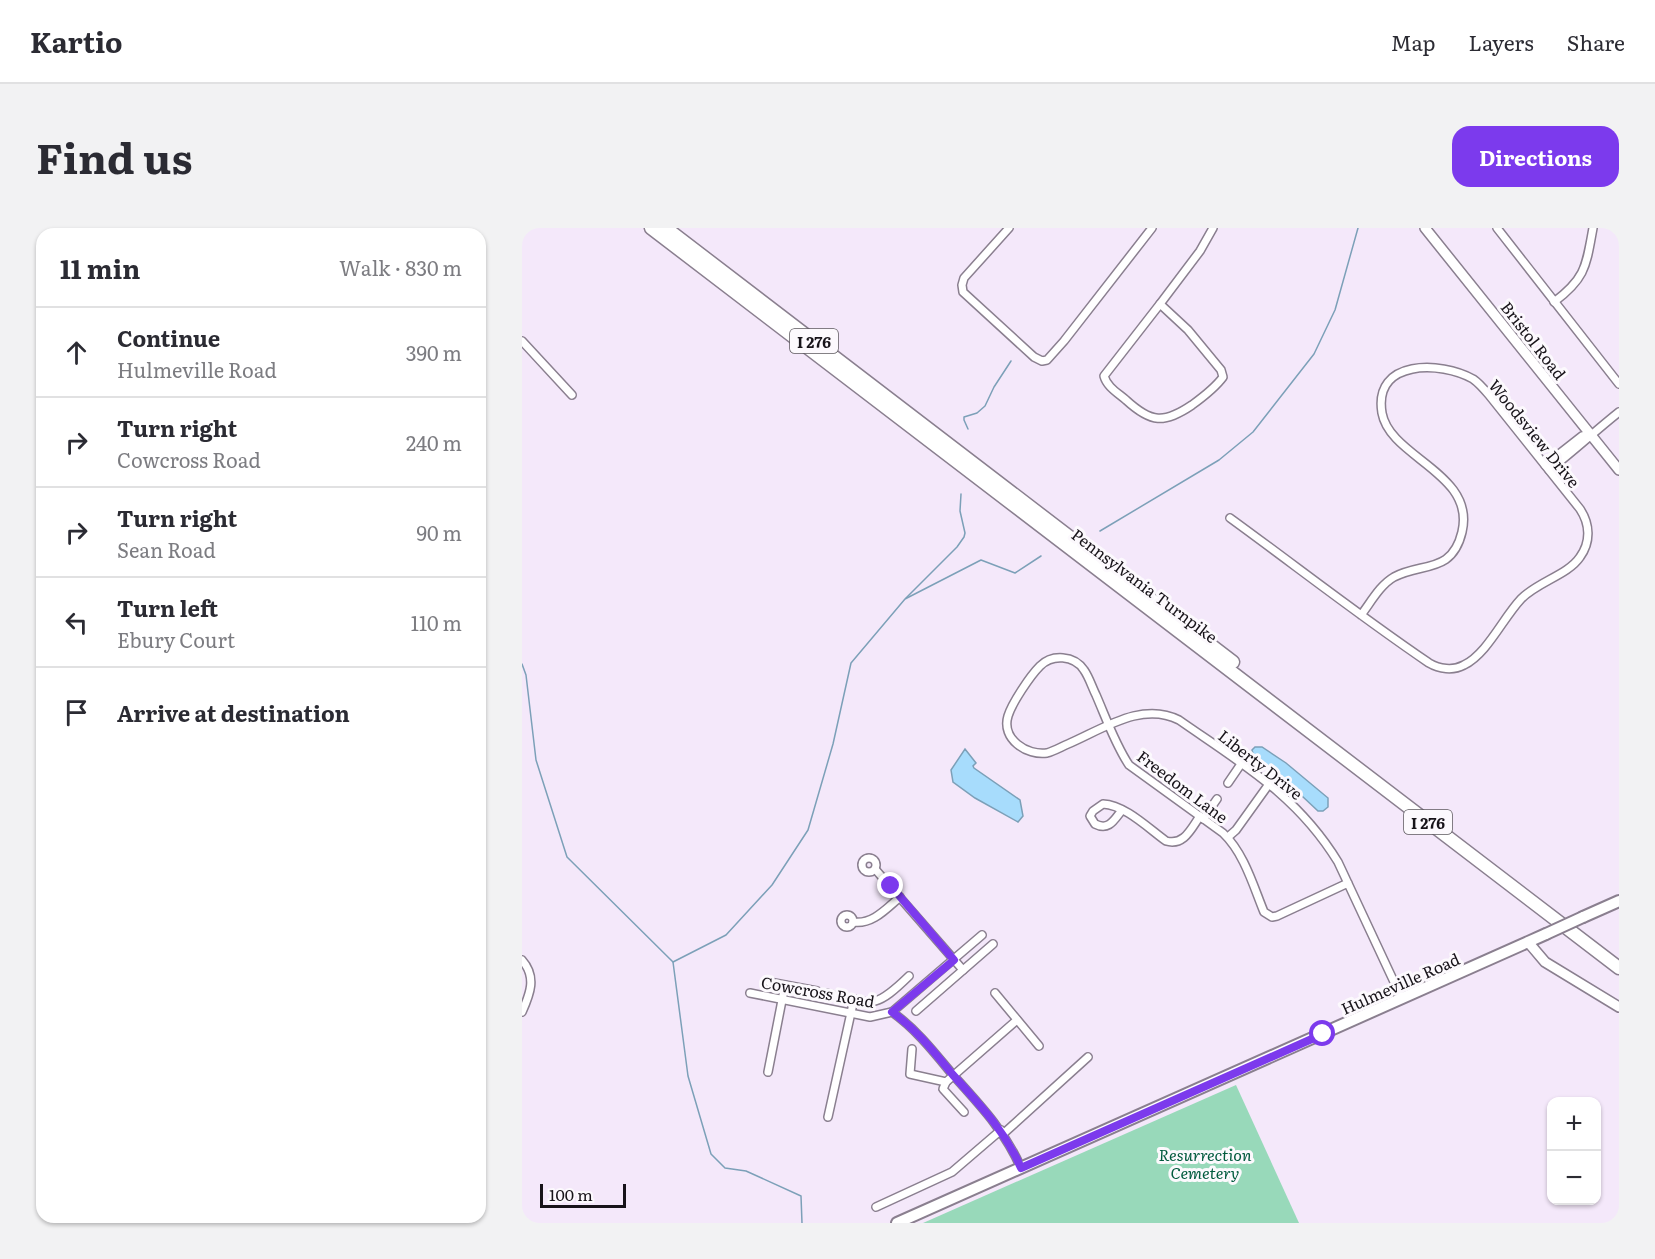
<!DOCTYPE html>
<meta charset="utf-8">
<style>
:root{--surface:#fff;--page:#f2f2f3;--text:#2b2b33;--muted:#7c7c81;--line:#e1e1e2;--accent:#7c3aed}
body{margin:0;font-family:Literata,serif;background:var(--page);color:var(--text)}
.controls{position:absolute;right:18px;bottom:18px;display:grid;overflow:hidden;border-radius:12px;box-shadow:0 2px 4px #0004}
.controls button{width:54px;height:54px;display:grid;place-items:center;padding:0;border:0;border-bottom:2px solid var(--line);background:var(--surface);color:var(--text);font:30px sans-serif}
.scale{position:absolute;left:18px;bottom:15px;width:86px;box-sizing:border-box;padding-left:6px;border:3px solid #171319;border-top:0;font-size:16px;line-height:21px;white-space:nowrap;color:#171319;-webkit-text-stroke:4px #fcf9fd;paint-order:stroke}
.stop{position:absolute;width:18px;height:18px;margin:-14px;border:4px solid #7c3aed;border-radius:50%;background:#fff}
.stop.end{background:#7c3aed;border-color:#fff;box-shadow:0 2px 6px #0008}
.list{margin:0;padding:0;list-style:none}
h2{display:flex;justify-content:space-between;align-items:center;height:78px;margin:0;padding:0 24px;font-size:26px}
h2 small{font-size:20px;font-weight:400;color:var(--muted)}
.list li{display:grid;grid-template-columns:39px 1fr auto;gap:18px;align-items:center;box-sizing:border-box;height:90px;padding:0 24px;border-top:2px solid var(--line)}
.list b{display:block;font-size:22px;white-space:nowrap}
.list p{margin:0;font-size:20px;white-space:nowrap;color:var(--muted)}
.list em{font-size:20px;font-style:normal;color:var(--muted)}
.icon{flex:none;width:33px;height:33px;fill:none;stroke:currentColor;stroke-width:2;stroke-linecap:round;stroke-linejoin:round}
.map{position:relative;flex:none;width:1097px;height:995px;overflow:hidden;border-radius:18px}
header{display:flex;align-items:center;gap:36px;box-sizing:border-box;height:84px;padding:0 30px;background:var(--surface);border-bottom:2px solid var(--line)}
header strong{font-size:28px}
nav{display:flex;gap:33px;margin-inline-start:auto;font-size:21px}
.intro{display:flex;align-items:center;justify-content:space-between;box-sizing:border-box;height:144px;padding:0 36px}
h1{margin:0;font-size:42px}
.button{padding:15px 27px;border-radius:18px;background:var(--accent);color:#fff;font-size:21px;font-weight:700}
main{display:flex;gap:36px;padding:0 36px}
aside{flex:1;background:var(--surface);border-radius:18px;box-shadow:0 2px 4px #0004}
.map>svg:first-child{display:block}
.green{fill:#98d9ba}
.water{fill:#a7dcfc;stroke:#7ca0b8;stroke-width:1.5}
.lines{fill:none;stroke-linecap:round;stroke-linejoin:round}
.stream{stroke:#7ca0b8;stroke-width:1.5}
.street-casing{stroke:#8a7f8f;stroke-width:10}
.secondary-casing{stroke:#8a7f8f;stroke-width:12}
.primary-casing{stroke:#8a7f8f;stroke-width:14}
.highway-casing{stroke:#8a7f8f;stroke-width:15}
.street{stroke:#fff;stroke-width:7}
.secondary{stroke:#fff;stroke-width:9}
.primary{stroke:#fff;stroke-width:10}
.highway{stroke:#fff;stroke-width:12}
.primary-bridge-casing{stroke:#8a7f8f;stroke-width:14;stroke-linecap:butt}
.primary-bridge{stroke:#fff;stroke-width:10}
.route{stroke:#7c3aed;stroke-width:8}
.labels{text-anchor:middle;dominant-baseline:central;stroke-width:6;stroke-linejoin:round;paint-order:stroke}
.shield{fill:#fcf9fd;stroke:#5c585d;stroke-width:1.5}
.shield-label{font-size:15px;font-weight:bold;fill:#171319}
.street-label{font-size:16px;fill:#171319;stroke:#fcf9fd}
.park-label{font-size:16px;font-style:italic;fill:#005a3d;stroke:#fcf9fd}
</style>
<header>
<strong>Kartio</strong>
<nav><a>Map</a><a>Layers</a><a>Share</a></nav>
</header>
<div class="intro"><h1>Find us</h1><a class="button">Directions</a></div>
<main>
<aside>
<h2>11 min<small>Walk · 830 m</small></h2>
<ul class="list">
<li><svg class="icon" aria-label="ahead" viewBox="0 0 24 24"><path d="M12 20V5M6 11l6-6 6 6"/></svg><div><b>Continue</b><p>Hulmeville Road</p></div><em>390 m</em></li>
<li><svg class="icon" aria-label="right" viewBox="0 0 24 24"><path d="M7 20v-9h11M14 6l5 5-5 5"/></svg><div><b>Turn right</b><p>Cowcross Road</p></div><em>240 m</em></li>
<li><svg class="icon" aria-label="right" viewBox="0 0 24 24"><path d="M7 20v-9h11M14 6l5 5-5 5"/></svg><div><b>Turn right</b><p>Sean Road</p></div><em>90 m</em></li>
<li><svg class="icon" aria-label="left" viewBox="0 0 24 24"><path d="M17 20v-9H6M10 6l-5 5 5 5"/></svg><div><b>Turn left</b><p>Ebury Court</p></div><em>110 m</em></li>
<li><svg class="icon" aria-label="arrive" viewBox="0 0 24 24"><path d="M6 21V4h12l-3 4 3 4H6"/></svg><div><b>Arrive at destination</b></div></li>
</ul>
</aside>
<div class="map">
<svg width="1097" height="995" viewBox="0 0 1097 995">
<rect width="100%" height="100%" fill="#f4e8fa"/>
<!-- green -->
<path class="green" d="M714,857l63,138h-376z"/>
<!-- water -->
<g class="water">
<path d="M733,519h7l24,16 42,35v9l-5,4h-5l-33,-31 -31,-23 -2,-7z"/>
<path d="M443,521l11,14 -3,3 1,2 46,32 3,16 -5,6 -43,-24 -22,-16 -2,-12z"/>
</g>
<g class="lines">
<!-- stream -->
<g class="stream">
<path d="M446,201l-4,-9v-3l13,-4 8,-7 9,-19 17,-26"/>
<path d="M578,303l119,-71 34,-28 61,-78 21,-44 23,-82"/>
<path d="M384,370l51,-51 7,-10 1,-4 -5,-22 1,-17"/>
<path d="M0,436l4,11 10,85 31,97 106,105 15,114 23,78 14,14 21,3 55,25 1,27"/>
<path d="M151,734l53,-27 46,-50 36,-55 25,-86 18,-81 54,-64 76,-39 34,13 26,-17"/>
</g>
<defs>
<g id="street">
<path d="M487,0l-45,50 -2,7 1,7 71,65 8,4 5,-1 17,-19 88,-113"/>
<path d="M975,0l122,156"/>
<path d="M1032,74c32,-24 32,-36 39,-74"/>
<path d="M638,76l28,26 33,40 2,7c-8,11 -20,20 -31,28 -28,19 -41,18 -66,-5 -8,-7 -19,-13 -22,-24z"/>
<path d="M638,76l40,-53 13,-23"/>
<path d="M0,113l50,54"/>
<path d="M1023,237l37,-29 8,-2"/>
<path d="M1027,242c25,-19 46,-39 70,-58"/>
<path d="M708,290c66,48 131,99 199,145 10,6 24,8 35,2 23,-11 39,-47 57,-66 16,-17 47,-24 59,-42 11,-15 10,-33 0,-48l-91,-114c-5,-6 -10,-12 -16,-16 -32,-18 -100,-20 -91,34 8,45 94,60 80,119 -10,42 -40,30 -68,45 -14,8 -23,25 -33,38"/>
<path d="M706,555l13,-19"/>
<path d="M600,582c-8,10 -13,21 -27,14l-5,-8 3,-5 10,-7c22,1 45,24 63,37 18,5 25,-12 34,-25"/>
<path d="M681,591l14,-20"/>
<path d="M706,609l8,-7 33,-46"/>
<circle cx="347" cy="637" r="7"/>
<path d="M353,641l88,101"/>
<path d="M826,655l-71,33 -5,1 -8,-5c-11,-27 -20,-59 -41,-79l-94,-68c-14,-21 -23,-47 -33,-70 -4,-8 -7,-18 -12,-25 -10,-15 -32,-16 -44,-4 -10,10 -28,37 -32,50 -7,23 19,40 39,37 7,-2 14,-6 21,-9 35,-15 74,-43 111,-24 63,44 118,75 159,142l64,137"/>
<circle cx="325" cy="693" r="6"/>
<path d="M331,694c19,3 33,-13 47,-25"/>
<path d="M0,732c15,17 8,34 0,52"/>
<path d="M247,754l48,9"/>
<path d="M228,765l120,24 22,-5c24,17 42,40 61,63 27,30 52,56 68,93"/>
<path d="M304,765c46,11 47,18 83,-17"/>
<path d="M473,765l44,53"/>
<path d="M394,783l77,-67"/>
<path d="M370,784l90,-77"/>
<path d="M390,821l-2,25 36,8 71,-62"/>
<path d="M246,844l17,-87"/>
<path d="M424,854l-3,7 21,23"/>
<path d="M306,889l26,-118"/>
<path d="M481,906l85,-77"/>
<path d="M354,979l76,-35 49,-42"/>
</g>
<g id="secondary">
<path d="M903,0l194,242"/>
<path d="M1006,714l17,20 74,45"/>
</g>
<g id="primary">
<path d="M1061,689l36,-16"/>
<path d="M375,995l649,-289"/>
</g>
<g id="highway">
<path d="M129,0l968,740"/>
<path d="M144,0l567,434"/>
</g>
</defs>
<!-- street casing -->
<use href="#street" class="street-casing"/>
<!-- secondary casing -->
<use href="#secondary" class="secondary-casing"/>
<!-- primary casing -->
<use href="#primary" class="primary-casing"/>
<!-- highway casing -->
<use href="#highway" class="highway-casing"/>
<!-- street -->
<use href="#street" class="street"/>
<!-- secondary -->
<use href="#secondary" class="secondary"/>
<!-- primary -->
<use href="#primary" class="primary"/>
<!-- highway -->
<use href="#highway" class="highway"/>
<defs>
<path id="primary-bridge" d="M1024,706l37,-17"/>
</defs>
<!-- primary-bridge casing -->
<use href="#primary-bridge" class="primary-bridge-casing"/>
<!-- primary-bridge -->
<use href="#primary-bridge" class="primary-bridge"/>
</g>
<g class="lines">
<!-- route -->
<path class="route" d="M369,658l63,74 -62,52c24,17 42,40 61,63 27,30 52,56 68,93l302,-134"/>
</g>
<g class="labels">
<!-- shield labels -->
<g class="shield">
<rect x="268" y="101" width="48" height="24" rx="4.5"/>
<rect x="882" y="582" width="48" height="24" rx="4.5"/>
</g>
<g class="shield-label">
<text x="292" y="113">I 276</text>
<text x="906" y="594">I 276</text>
</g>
<!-- street labels -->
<g class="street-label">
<text transform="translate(1012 112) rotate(52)">Bristol Road</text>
<text transform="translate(1013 205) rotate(51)">Woodsview Drive</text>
<text transform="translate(623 357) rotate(37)">Pennsylvania Turnpike</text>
<text transform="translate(739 536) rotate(38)">Liberty Drive</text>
<text transform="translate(661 558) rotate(37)">Freedom Lane</text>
<text transform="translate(878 755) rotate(-24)">Hulmeville Road</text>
<text transform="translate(296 763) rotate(10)">Cowcross Road</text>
</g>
<!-- park labels -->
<g class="park-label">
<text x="683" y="926">Resurrection<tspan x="683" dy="18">Cemetery</tspan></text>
</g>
</g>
</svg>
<div class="controls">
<button>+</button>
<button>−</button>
</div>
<div class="scale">100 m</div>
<div class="stop" style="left:801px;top:806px"></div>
<div class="stop end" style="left:369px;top:658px"></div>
</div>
</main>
